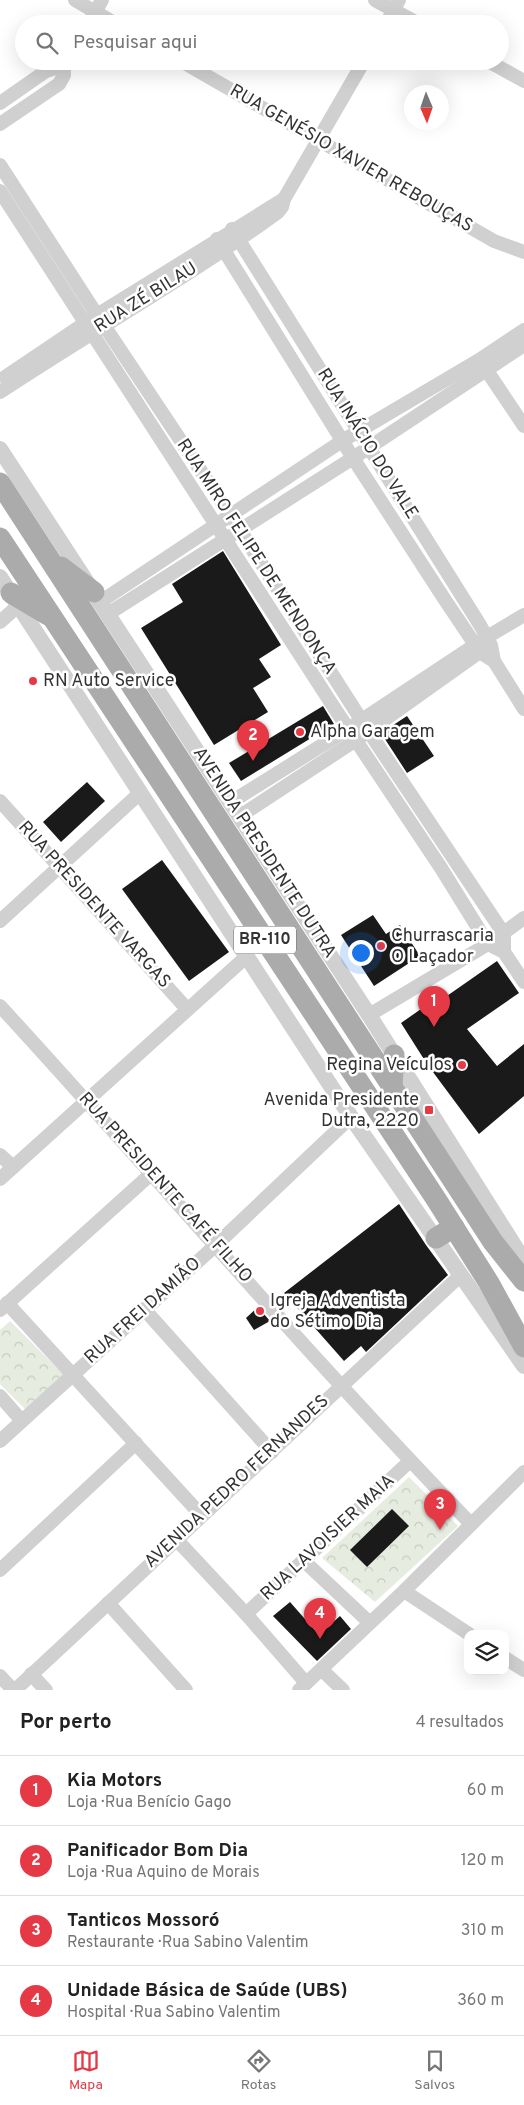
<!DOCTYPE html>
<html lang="pt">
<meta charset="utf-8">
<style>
:root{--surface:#fff;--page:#f2f2f2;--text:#222;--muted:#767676;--line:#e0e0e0;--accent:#e63946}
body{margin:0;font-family:Overpass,sans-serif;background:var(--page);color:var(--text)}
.controls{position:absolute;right:15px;bottom:15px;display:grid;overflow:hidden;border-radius:10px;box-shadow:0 5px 20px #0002}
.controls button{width:45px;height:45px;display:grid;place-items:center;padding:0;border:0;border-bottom:1px solid var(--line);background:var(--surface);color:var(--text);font:25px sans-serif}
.compass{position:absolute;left:404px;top:85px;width:45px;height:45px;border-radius:50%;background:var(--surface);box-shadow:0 5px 20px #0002;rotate:178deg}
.you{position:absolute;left:360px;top:952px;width:18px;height:18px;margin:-12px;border:4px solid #fff;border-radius:50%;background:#1a73e8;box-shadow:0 0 0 8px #1a73e833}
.badge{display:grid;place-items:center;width:32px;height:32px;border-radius:50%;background:var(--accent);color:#fff;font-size:16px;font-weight:700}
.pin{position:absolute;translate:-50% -41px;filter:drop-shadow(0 1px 2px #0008)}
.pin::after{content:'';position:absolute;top:26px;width:18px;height:15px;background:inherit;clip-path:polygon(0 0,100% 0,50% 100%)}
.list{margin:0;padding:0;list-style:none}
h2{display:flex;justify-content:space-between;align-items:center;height:65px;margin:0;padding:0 20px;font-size:21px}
h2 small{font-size:16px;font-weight:400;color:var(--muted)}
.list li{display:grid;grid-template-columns:32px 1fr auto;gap:15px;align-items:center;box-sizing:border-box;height:70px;padding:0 20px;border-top:1px solid var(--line)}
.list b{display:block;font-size:19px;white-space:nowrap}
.list p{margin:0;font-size:16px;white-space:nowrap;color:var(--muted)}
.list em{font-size:16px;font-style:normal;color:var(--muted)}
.icon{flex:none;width:28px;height:28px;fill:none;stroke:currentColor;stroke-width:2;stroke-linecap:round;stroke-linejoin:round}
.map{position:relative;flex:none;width:524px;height:1690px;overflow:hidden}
.search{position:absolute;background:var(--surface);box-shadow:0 5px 20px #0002;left:15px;right:15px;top:15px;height:55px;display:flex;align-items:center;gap:12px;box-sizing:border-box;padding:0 18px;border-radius:28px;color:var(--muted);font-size:19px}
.sheet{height:345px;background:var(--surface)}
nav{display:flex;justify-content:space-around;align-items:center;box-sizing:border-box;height:70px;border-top:1px solid var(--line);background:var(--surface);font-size:14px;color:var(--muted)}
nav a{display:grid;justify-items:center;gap:2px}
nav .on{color:var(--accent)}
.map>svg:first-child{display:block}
.forest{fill:url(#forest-crowns)}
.building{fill:#1a1a1a}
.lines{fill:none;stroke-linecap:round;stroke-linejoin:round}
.minor{stroke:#d0d0d0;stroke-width:14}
.tertiary{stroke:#d0d0d0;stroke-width:16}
.primary{stroke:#ababab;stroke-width:21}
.poi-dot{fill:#e63946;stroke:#fff;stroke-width:2}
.labels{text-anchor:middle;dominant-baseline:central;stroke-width:5;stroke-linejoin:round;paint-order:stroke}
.shield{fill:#fff;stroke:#707070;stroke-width:1}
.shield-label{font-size:16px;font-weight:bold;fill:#333}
.street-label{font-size:18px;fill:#333;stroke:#fff}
.poi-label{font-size:18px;fill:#333;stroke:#fff;text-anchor:start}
</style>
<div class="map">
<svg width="524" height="1690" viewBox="0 0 524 1690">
<defs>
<pattern id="forest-crowns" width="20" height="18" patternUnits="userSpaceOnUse" patternTransform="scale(1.25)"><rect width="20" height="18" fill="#e6ecdf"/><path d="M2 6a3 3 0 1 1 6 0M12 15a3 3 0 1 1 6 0" fill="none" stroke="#c6cbc0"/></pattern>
</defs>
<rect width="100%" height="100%" fill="#fff"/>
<!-- forest -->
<g class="forest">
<path d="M10,1321l54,54 -38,35 -26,-26v-54z"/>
<path d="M409,1477l49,49 -83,76 -53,-44z"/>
</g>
<!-- building -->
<g class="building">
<path d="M223,551l58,94 -22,14 12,18 -18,11 15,24 -54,33 -73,-117 42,-26 -11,-18z"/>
<path d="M323,706l11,18 -93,57 -12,-18z"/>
<path d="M407,716l27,40 -27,17 -26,-40z"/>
<path d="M87,782l18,19 -44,41 -18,-20z"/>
<path d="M162,860l67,92 -40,29 -67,-92z"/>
<path d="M373,915l13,19 14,-9 20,31 -46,30 -33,-51z"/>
<path d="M497,961l22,32 -52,36 30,37 27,-22v52l-45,38 -52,-70 -26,-41 40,-28 3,3z"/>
<path d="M399,1204l27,41 22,30 -82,77 -5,-6 -17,15 -60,-68z"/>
<path d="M258,1307l12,14 -16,9 -8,-12z"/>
<path d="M392,1509l17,17 -42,41 -17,-17z"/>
<path d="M290,1602l29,33 21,-19 11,13 -34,32 -44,-45z"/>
</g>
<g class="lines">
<!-- minor -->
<g class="minor">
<path d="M75,0l41,24"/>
<path d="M375,0l44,24"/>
<path d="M88,24l14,-24"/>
<path d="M386,24l13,-24"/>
<path d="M181,61l313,180 30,11"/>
<path d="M488,61l36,20"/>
<path d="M0,103l46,-32 18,-6"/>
<path d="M0,124l59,-40 5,-9v-10l2,-4"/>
<path d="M0,165l97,150 134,201 138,216 135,202v18"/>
<path d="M0,191l335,518 106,159 47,76 16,8 20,30"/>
<path d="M232,229l248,396 11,20 3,16 30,48"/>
<path d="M217,239l136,219 92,142 35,52 14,9"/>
<path d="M483,365l41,61"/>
<path d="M5,377l92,-62 187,-116"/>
<path d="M0,392c92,-61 189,-115 278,-180l4,-5 2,-8 80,-138"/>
<path d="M100,602l242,-161 137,-81 45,-30"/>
<path d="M108,614l245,-156 171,-113"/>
<path d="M0,622l19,-17"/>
<path d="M0,801l187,208"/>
<path d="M231,802l117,-73 139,-92 37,-22"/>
<path d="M240,816l116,-76 125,-89"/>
<path d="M0,921l140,-128"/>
<path d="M0,1006c158,172 309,351 471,518"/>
<path d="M369,1015l119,-71 36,-26"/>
<path d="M0,1155l13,12"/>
<path d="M0,1179l246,-222"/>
<path d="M7,1303l194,212"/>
<path d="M144,1309l128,143"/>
<path d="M0,1310l151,-136"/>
<path d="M0,1396l22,25"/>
<path d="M0,1441l216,-196 135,-128"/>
<path d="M176,1539l70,75 60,69"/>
<path d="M304,1561l66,62"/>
<path d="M0,1570l136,-127"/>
<path d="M404,1591l65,43"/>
<path d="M108,1603l78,87"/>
<path d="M246,1614l164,-153"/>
<path d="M505,1658l19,12"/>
<path d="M322,1670l21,20"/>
<path d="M31,1674l15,16"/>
<path d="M0,1676l13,14"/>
<path d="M15,1690l446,-415"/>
<path d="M299,1690l105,-99 120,-119"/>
</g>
<!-- tertiary -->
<g class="tertiary">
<path d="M0,449l369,566 155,246"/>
<path d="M0,577l351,540 173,249"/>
</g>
<!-- primary -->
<g class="primary">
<path d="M0,483l493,759 31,39"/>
<path d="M0,538l436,661 53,84 35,64"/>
<path d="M61,567l33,25"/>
<path d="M11,593l37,22"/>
<path d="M392,1087l2,-32"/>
<path d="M436,1238l18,-11"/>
</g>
</g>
<!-- markers -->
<g class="poi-dot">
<circle cx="33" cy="681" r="5"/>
<circle cx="300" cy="732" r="5"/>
<circle cx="381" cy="946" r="5"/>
<circle cx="462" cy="1065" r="5"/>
<rect x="424" y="1105" width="10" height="10" rx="2.5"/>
<circle cx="260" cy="1311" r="5"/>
</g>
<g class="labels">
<!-- shield labels -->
<rect class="shield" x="234" y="926.5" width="62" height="27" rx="4"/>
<g class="shield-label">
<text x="265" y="940">BR-110</text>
</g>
<!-- street labels -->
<g class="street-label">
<text transform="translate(351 159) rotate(30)">RUA GENÉSIO XAVIER REBOUÇAS</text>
<text transform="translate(146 298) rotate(-32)">RUA ZÉ BILAU</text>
<text transform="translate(367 444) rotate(58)">RUA INÁCIO DO VALE</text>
<text transform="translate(256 557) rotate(57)">RUA MIRO FELIPE DE MENDONÇA</text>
<text transform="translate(264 853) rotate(57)">AVENIDA PRESIDENTE DUTRA</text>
<text transform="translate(94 905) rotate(48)">RUA PRESIDENTE VARGAS</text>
<text transform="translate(165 1188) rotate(48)">RUA PRESIDENTE CAFÉ FILHO</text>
<text transform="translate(143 1311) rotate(-42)">RUA FREI DAMIÃO</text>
<text transform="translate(237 1482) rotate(-43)">AVENIDA PEDRO FERNANDES</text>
<text transform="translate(328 1538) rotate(-43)">RUA LAVOISIER MAIA</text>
</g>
<!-- poi labels -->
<g class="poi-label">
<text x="43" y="681">RN Auto Service</text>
<text x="310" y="732">Alpha Garagem</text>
<text x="391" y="936">Churrascaria<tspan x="391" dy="21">O Laçador</tspan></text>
<text x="452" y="1065" text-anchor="end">Regina Veículos</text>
<text x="419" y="1100" text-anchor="end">Avenida Presidente<tspan x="419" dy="21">Dutra, 2220</tspan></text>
<text x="270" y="1301">Igreja Adventista<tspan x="270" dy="21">do Sétimo Dia</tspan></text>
</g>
</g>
</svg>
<div class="controls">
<button><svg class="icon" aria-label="layers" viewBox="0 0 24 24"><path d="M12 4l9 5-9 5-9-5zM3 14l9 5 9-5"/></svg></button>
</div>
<svg class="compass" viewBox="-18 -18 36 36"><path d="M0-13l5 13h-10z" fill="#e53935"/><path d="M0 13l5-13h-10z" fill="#767676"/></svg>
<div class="you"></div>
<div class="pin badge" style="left:434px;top:1027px">1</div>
<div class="pin badge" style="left:253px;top:761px">2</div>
<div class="pin badge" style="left:440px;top:1530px">3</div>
<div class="pin badge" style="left:320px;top:1639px">4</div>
<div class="search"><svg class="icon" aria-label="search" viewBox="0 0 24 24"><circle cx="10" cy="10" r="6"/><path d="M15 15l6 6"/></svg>Pesquisar aqui</div>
</div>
<section class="sheet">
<h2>Por perto<small>4 resultados</small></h2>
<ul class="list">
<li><span class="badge">1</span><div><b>Kia Motors</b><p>Loja · Rua Benício Gago</p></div><em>60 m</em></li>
<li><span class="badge">2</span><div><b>Panificador Bom Dia</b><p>Loja · Rua Aquino de Morais</p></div><em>120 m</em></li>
<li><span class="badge">3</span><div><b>Tanticos Mossoró</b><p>Restaurante · Rua Sabino Valentim</p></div><em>310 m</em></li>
<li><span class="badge">4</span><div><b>Unidade Básica de Saúde (UBS)</b><p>Hospital · Rua Sabino Valentim</p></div><em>360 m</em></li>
</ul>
</section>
<nav>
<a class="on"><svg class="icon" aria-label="map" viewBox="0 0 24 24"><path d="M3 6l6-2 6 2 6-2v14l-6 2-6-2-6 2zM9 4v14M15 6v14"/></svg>Mapa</a>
<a><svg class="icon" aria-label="directions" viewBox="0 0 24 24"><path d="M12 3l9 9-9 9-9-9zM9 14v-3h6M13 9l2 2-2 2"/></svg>Rotas</a>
<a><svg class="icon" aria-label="saved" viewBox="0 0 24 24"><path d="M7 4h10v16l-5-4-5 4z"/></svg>Salvos</a>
</nav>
